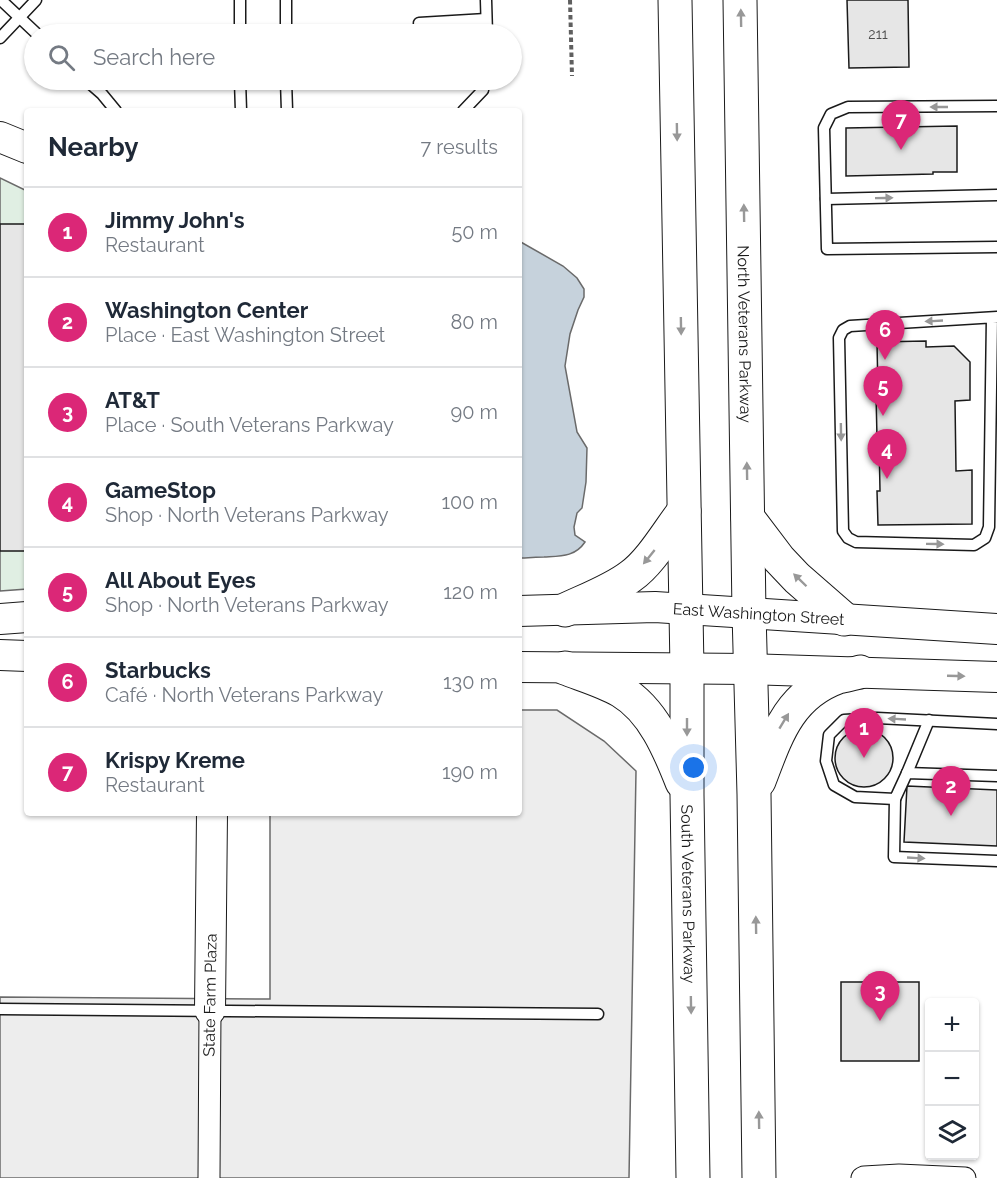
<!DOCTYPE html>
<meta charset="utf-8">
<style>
:root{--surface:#fff;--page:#f2f2f3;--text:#1f2937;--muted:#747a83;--line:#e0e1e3;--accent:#db2777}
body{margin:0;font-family:Raleway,sans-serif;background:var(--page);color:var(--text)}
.controls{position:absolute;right:18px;bottom:18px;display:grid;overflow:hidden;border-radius:6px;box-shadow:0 2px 4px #0004}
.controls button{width:54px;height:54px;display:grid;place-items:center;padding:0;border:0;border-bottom:2px solid var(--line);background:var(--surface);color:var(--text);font:30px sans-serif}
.you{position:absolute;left:694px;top:768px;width:21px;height:21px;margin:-15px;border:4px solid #fff;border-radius:50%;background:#1a73e8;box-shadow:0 0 0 9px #1a73e833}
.badge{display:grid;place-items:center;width:39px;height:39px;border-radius:50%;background:var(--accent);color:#fff;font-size:20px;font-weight:700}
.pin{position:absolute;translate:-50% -50px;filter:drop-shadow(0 2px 3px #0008)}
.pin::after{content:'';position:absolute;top:32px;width:21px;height:18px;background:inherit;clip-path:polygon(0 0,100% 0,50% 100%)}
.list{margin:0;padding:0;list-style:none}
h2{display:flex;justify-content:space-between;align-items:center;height:78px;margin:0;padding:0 24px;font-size:26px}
h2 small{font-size:20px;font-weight:400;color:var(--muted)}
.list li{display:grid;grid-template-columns:39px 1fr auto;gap:18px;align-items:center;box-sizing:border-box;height:90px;padding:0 24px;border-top:2px solid var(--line)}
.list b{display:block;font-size:22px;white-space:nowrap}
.list p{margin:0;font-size:20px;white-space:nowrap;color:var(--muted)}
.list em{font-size:20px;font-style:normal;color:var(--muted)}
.icon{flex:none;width:33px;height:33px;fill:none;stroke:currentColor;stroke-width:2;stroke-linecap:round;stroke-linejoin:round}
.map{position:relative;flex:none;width:997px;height:1178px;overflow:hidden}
.search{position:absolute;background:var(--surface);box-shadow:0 2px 4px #0004;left:24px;top:24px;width:498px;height:66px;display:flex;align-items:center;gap:15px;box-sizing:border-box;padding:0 21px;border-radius:33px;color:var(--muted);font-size:22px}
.panel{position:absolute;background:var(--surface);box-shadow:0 2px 4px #0004;left:24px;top:108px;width:498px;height:708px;border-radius:6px}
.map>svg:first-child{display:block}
.green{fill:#e0efe3;stroke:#6a6a6a;stroke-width:1.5}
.parking{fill:#ededed;stroke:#6a6a6a;stroke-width:1.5}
.water{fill:#c6d2dc;stroke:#6a6a6a;stroke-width:1.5}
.building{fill:#e6e6e6;stroke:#1a1a1a;stroke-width:1.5}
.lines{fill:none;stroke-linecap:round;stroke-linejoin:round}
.lane-casing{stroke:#1a1a1a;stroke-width:13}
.street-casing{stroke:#1a1a1a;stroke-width:23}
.secondary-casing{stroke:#1a1a1a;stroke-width:32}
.highway-casing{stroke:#1a1a1a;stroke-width:35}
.path{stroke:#5f5f5f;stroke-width:4;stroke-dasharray:4.5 3;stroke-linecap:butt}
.lane{stroke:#fff;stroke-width:10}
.street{stroke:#fff;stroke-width:21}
.secondary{stroke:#fff;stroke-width:30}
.highway{stroke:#fff;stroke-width:33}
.oneway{fill:#989898}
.labels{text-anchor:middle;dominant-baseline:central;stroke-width:4.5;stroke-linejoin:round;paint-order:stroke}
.number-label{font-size:14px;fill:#4d4d4d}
.street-label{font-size:16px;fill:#1a1a1a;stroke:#fff}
</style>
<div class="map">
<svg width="997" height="1178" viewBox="0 0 997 1178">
<rect width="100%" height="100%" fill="#fff"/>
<!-- green -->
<path class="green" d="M0,178l27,13v398l-27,2z"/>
<!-- parking -->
<path class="parking" d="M519,710h38l47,31 32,30 -7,407h-629v-181l270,2v-186h249z"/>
<!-- water -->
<path class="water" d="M519,241l44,25 14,12 7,11v8l-6,13 -8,24 -5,32 12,66 10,16 -1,34 -4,26 -5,5 -3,14 1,8 10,7c-10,15 -24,14 -41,15 -8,0 -16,1 -25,1z"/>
<!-- building -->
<g class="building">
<path d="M847,0h61l1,67 -60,1z"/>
<path d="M957,126v46h-24v2l-87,2v-48z"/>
<rect x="0" y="224" width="27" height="327"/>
<path d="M926,341v6l28,-1 16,16v38l-15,1 1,70 16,-1v54l-94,1 -1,-34h3l-1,-53h-2l-1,-45h2l-1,-51z"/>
<circle cx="864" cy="758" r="29"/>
<path d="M907,786l90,4v56l-93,-4z"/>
<rect x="841" y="982" width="78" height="79"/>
</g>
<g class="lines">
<defs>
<g id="lane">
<path d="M1,0l36,34"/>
<path d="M240,0v34"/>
<path d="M286,0v34"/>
<path d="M486,0l1,34"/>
<path d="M419,23l67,-4"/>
<path d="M0,38l36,-38"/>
<path d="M86,80l16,14 14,17"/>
<path d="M240,80l1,31"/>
<path d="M286,80l1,31"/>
<path d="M997,106l-149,1 -17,7 -7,14 3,121 170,-2"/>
<path d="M463,111l20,-21 1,-10"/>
<path d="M826,199l171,-4"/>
<path d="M992,318l-3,209 -4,11 -11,7 -118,-3 -8,-4 -5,-7 -4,-193 4,-8 7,-4 147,-9"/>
<path d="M997,724l-120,-6 -33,2 -15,15 -3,26 8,24 21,12 40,2 12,-26 90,3"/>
<path d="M907,773l22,-53"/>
<path d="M895,799l-1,58 103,4"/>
<path d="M0,1009l598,5"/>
</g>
<g id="street">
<path d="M209,1178l1,-168"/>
<path d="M862,1178l2,-1 35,-2 66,3"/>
</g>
<g id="secondary">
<path d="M0,137l27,11"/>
<path id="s1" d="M519,611l136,-4 342,22"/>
<path d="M0,619l27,-2"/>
<path d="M0,655l27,1"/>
<path d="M519,667l231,2 247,8"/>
<path d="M210,1010l2,-197"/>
</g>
<g id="highway">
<path id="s2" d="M675,0l12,668v127l6,383"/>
<path id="s3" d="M740,0l9,613 5,181 5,384"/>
<path d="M748,518l31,41 18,19 47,41"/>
<path d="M565,610c21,-10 48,-20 66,-34 20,-14 38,-46 53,-65"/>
<path d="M565,668c18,7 39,13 56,23 32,19 48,58 61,91"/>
<path d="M759,781c17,-44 29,-86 79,-104 7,-2 15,-3 22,-5"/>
</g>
</defs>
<!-- lane casing -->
<use href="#lane" class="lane-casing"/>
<!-- street casing -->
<use href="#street" class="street-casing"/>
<!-- secondary casing -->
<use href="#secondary" class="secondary-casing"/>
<!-- highway casing -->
<use href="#highway" class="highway-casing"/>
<!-- path -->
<path class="path" d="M570,0l2,76"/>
<!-- lane -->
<use href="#lane" class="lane"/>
<!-- street -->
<use href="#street" class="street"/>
<!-- secondary -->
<use href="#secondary" class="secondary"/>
<!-- highway -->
<use href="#highway" class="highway"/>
</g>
<!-- one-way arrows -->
<defs><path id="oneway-solid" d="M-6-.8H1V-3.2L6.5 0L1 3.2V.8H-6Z" transform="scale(1.5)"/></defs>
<g class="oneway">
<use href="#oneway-solid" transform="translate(741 18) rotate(-91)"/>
<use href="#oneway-solid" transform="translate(939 107) rotate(180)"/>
<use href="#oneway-solid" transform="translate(677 132) rotate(89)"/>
<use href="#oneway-solid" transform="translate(884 198) rotate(-1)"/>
<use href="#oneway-solid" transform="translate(744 213) rotate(-91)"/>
<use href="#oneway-solid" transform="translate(934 321) rotate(177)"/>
<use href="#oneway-solid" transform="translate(681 326) rotate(89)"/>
<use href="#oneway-solid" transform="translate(841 432) rotate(89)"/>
<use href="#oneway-solid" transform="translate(747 471) rotate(-91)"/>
<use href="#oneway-solid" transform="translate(935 544) rotate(1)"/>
<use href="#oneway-solid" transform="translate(649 557) rotate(129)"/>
<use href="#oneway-solid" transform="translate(800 580) rotate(-136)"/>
<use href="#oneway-solid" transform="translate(956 676) rotate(2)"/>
<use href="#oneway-solid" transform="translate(897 719) rotate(-177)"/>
<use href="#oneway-solid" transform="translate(784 721) rotate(-59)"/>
<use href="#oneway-solid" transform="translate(687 727) rotate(90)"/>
<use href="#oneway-solid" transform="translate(916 858) rotate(3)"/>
<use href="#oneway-solid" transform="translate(756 925) rotate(-91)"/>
<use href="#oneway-solid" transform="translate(691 1005) rotate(89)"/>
<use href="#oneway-solid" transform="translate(759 1120) rotate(-91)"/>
</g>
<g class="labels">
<!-- number labels -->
<g class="number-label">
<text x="878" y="34">211</text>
</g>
<!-- street labels -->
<g class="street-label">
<text stroke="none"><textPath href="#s3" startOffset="334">North Veterans Parkway</textPath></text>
<text stroke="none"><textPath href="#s1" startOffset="240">East Washington Street</textPath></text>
<text stroke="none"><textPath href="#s2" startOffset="894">South Veterans Parkway</textPath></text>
<text transform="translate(210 995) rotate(-89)">State Farm Plaza</text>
</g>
</g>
</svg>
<div class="controls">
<button>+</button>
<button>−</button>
<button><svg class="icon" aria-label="layers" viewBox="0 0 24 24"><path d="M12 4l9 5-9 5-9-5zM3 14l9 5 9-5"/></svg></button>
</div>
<div class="you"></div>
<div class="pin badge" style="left:864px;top:758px">1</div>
<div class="pin badge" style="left:951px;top:816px">2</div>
<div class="pin badge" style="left:880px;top:1021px">3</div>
<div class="pin badge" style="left:887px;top:479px">4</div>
<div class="pin badge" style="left:883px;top:416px">5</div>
<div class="pin badge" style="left:885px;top:360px">6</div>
<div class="pin badge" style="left:901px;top:150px">7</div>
<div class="search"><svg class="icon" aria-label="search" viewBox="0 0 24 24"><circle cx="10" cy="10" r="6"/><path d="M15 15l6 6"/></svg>Search here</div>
<section class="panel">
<h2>Nearby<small>7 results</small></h2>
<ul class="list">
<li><span class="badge">1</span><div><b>Jimmy John's</b><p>Restaurant</p></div><em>50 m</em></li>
<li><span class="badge">2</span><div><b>Washington Center</b><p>Place · East Washington Street</p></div><em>80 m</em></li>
<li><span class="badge">3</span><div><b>AT&amp;T</b><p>Place · South Veterans Parkway</p></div><em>90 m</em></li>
<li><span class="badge">4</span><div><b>GameStop</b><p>Shop · North Veterans Parkway</p></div><em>100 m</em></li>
<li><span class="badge">5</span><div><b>All About Eyes</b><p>Shop · North Veterans Parkway</p></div><em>120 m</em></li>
<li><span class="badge">6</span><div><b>Starbucks</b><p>Café · North Veterans Parkway</p></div><em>130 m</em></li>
<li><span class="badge">7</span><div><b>Krispy Kreme</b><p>Restaurant</p></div><em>190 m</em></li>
</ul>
</section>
</div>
